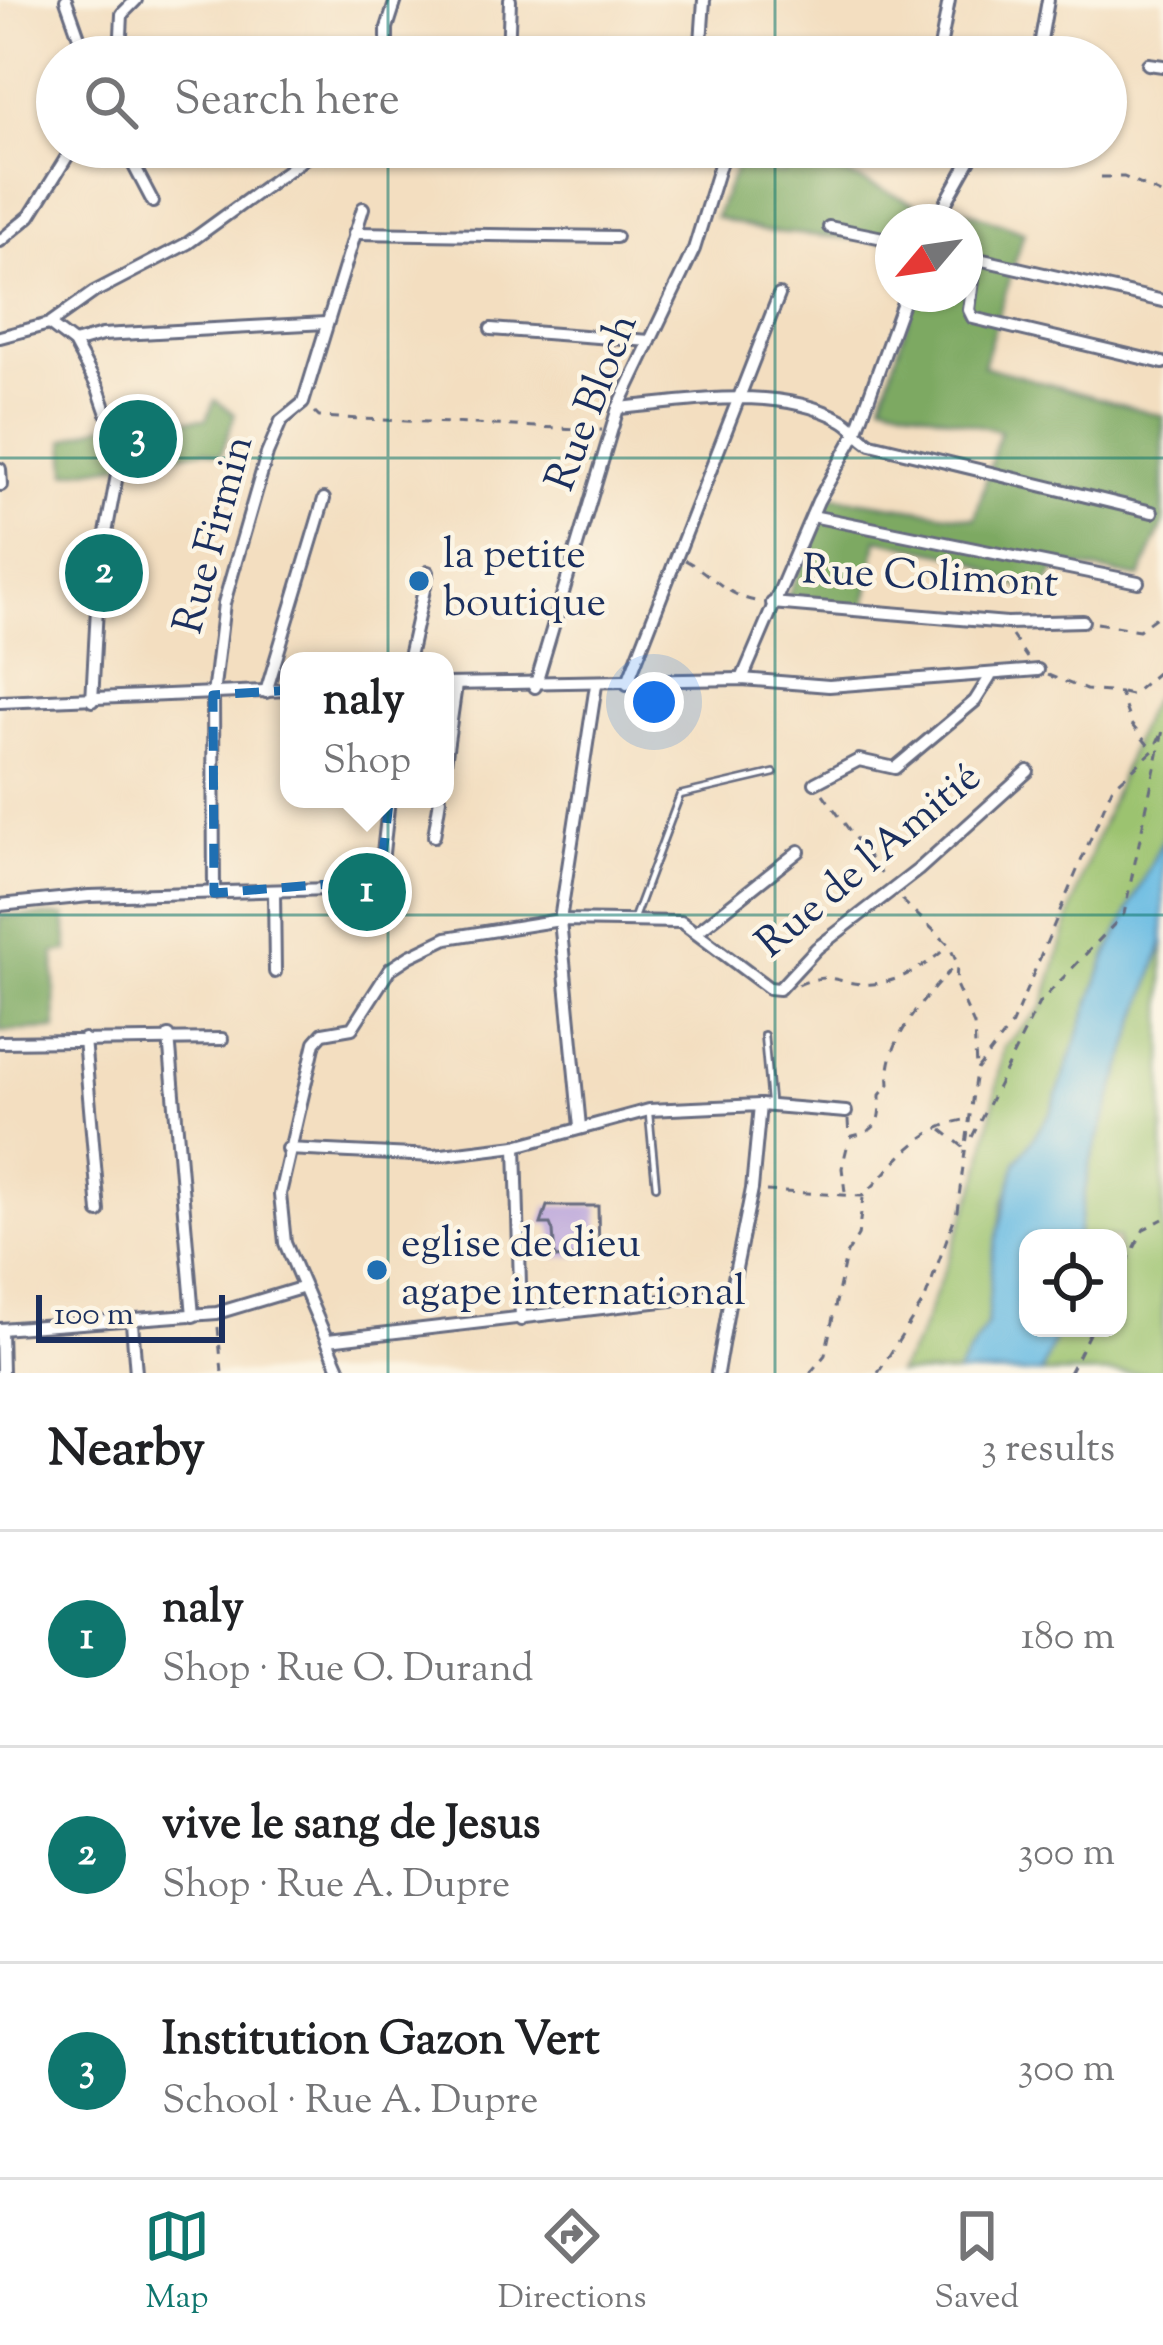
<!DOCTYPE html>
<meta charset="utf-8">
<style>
:root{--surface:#fff;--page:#f6f6f6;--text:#202124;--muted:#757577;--line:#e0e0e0;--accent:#0f766e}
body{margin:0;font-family:"Sorts Mill Goudy",serif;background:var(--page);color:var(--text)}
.controls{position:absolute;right:36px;bottom:36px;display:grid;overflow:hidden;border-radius:24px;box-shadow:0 3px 9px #0004}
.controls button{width:108px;height:108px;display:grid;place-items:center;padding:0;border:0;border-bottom:3px solid var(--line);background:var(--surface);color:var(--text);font:60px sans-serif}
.compass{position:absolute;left:875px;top:204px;width:108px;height:108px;border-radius:50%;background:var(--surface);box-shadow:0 3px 9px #0004;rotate:241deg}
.scale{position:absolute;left:36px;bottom:30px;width:189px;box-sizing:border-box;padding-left:12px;border:6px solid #1b2f5e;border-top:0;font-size:33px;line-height:42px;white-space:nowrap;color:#1b2f5e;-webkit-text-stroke:9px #fcf5e5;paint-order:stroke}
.you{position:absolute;left:654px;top:702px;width:42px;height:42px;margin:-30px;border:9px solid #fff;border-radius:50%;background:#1a73e8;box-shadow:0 0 0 18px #1a73e833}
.badge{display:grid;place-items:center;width:78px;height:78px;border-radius:50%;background:var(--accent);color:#fff;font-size:39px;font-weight:700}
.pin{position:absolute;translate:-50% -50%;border:6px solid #fff;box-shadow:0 3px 12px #0006}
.popup{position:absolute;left:280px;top:652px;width:174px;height:156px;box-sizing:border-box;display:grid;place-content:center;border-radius:24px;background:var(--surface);filter:drop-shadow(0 3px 9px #0005);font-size:39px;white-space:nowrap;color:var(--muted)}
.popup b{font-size:45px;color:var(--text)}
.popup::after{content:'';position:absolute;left:50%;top:100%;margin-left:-24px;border:24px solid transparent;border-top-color:var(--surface)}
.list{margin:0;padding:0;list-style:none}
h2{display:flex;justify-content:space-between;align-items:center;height:156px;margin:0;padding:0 48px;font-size:51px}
h2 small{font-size:39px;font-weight:400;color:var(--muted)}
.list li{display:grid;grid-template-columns:78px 1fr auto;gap:36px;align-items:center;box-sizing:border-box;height:216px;padding:0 48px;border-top:3px solid var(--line)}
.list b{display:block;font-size:45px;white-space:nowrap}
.list p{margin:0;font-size:39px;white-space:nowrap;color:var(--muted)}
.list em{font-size:39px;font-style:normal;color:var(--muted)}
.icon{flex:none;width:66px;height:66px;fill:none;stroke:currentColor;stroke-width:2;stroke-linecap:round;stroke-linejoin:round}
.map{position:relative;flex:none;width:1163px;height:1373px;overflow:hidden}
.search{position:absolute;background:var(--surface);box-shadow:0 3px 9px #0004;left:36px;right:36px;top:36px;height:132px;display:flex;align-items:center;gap:30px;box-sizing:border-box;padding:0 42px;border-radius:66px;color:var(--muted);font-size:45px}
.sheet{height:804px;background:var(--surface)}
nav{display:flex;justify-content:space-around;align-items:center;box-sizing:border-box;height:168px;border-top:3px solid var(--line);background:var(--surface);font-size:33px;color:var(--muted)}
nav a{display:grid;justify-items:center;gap:6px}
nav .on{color:var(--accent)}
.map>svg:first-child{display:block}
.green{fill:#9cc36f;stroke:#5c7966;stroke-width:3}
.forest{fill:#7da962;stroke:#4c6c60;stroke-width:3}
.water{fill:#67bbe3;stroke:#4175a0;stroke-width:3}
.building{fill:#b59fda}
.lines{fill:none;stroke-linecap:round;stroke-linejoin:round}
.lane-casing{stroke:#676c80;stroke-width:10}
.street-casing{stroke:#676c80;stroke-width:16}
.path{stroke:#676c80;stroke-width:3;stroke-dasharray:9 9;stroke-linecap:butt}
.lane{stroke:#fff;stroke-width:4.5}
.street{stroke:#fff;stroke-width:10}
.marked{fill:none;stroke:#1f6fb2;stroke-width:9;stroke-dasharray:24 15;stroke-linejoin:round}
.grid{fill:none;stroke:#0f766e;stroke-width:3;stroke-opacity:0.55}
.poi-dot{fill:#1f6fb2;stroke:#fcf5e5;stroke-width:4.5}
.labels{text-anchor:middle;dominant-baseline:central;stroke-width:9;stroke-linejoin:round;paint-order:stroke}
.street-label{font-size:42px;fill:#1b2f5e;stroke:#fcf5e5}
.poi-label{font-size:42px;fill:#1b2f5e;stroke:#fcf5e5;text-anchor:start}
</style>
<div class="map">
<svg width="1163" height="1373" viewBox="0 0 1163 1373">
<rect width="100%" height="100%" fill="#fcf5e5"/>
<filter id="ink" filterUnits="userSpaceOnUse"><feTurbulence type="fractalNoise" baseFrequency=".00833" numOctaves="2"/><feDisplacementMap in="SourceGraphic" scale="24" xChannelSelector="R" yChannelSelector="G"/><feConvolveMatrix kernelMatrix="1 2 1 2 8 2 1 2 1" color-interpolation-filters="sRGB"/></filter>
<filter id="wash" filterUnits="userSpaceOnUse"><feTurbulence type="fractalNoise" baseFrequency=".004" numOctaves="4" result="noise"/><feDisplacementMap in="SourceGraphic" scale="48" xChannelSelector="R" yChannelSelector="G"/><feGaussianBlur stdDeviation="2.7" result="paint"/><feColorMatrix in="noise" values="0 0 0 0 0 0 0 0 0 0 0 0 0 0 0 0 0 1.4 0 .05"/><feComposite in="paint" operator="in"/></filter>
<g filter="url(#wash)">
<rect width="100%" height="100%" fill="#f3dec0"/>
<!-- green -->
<g class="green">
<path d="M1163,682v157l-57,119 -55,154 -48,90 -16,123 -30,48h-60l21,-34 62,-164 24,-128 39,-40 39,-131 63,-163z"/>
<path d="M1163,943v430h-122l18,-45h59v-90h-41l12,-72z"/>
</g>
<!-- forest -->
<g class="forest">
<path d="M792,151l138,59 17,-7 77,29 -41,134 180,50v108l-23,54 -81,-15 -19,36 -73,-41 -90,-19 -12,72 -79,-10 43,-105 146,22 25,-87 -118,-30 34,-107h49v-72h-72v20l-130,-11 -48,-14 21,-50 48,7z"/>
<path d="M215,400l20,14 -14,41 -16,-5 -138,23 -2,-33 47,-18 94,-3z"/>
<path d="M0,916h65l3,35 -14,2 2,76 -56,2z"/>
</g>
<!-- water -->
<path class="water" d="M1163,839v104l-74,223 -12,72h-49v90h31l-18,45h-84l30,-48 6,-72 23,-90 35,-51 55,-154z"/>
<g id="blocks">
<!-- building -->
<path class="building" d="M547,1206h51l1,48 -44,4 -2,-27 -3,-7h-9z"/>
</g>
</g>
<g filter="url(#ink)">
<use href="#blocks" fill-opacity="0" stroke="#676c80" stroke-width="3"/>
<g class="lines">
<defs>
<g id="lane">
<path d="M634,918l46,-123 94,-22"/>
<path d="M764,1035l6,66"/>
<path d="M649,1114l7,72"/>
</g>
<g id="street">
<path d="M66,0l20,57"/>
<path d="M701,44l106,10"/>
<path d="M939,53l10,-53"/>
<path d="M120,57l2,-43 14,-14"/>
<path d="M387,57v-29l9,-28"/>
<path d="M508,57l2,-57"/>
<path d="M700,57l4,-57"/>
<path d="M1038,57l10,-57"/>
<path d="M1148,64l15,2"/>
<path d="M124,147l29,55"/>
<path d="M935,222l42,-75"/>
<path d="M829,227l64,13"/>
<path d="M354,233l262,4"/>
<path d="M0,241l30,-25 43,-69"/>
<path d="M965,256l198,45"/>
<path d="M976,259l-7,51 4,8 190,45"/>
<path d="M49,324l45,-32 94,-49 132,-96"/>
<path d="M491,329l159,12"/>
<path d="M0,337l49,-13 25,19 24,45 23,66 -22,116 -7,131"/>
<path d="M74,343l28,-8 224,-12"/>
<path d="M618,408c72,-6 157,-24 224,12 12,6 16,17 29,24l281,68"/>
<path d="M0,469l1,16"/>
<path d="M812,516l326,66"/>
<path d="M772,603l235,20 76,-2"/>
<path d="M408,661l20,-89"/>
<path d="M742,679l76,-178 38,-68 50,-139"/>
<path d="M445,684l297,-5 87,7 209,-16"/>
<path d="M627,684l152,-389"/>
<path d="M535,687l83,-279 76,-159 28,-91 -2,-11"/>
<path d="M266,692l58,-193"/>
<path d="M0,702l289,-12"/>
<path d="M445,763l11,-78"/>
<path d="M815,783l44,-23 36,8 80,-67 15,-24"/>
<path d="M434,836l6,-37"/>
<path d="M274,891l1,81"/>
<path d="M214,893l-1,-198 11,-92 43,-149 14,-33 22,-18 60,-195"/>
<path d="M0,905l89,-9 277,-8 14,-8 9,-81"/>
<path d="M697,932l102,-81"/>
<path d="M169,1036l24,280"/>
<path d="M84,1039l15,173"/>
<path d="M0,1042l222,-3"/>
<path d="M760,1105l86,7"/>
<path d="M580,1127l-20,-207 36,-235"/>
<path d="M516,1146l5,174"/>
<path d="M287,1149l147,7 82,-10 133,-36 111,-5 -8,84 -21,104 -403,47"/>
<path d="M132,1323l4,50"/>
<path d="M0,1329l217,-16 84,-25"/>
<path d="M1,1329l1,44"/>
<path d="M341,1373l-56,-130 -5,-49 35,-152 8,-9 29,-5 38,-59 20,-13 37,-18 113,-18 121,2 88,66 10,1 38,-41 101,-78 110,-99"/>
<path d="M717,1373l14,-80"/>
</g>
</defs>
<!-- lane casing -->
<use href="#lane" class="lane-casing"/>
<!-- street casing -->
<use href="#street" class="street-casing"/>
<!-- path -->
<g class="path">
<path d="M1101,177h23l39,18"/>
<path d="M314,412l5,5 283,13"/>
<path d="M685,560c28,15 44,39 77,42"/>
<path d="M1097,623l42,7 24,-18"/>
<path d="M1012,636l15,22"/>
<path d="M1048,675l38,15 34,3 11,31 22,27"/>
<path d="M1122,693l9,2 32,-27"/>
<path d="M823,794l62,85"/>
<path d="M902,900l47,45 8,18 -1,22 18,40 2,44"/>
<path d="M798,985c34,-14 34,-3 65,-1 31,2 64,-18 85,-38"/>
<path d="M848,1120l1,17c30,-7 31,-13 31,-42l9,-11c-5,-45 39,-89 67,-120"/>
<path d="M942,1130l25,20"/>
<path d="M972,1137l67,-134 85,-89 39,-184"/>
<path d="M766,1191l97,5c33,-32 57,-71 107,-77"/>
<path d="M845,1192l-3,-24 7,-29"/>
<path d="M1118,1280l26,-51 19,-10"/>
<path d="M218,1327l4,46"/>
<path d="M810,1373l15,-18 21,-100 12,-19 5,-38"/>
<path d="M878,1373l47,-74 32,-88 19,-140 36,-47 100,-236 41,-37 7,-15"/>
<path d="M1069,1373l23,-45"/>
</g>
<!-- lane -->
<use href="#lane" class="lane"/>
<!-- street -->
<use href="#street" class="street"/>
</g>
</g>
<!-- marked area -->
<path class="marked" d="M403,683l-23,197 -166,13 -1,-198z"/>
<!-- grid -->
<path class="grid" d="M388,0v57M775,0v57M388,147v1226M775,147v1226M0,458h1163M0,915h1163"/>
<!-- markers -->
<g class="poi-dot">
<circle cx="419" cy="581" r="12"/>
<circle cx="377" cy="1270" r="12"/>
</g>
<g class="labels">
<!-- street labels -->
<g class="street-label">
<text transform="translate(594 403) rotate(-69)">Rue Bloch</text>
<text transform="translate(216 535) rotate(-75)">Rue Firmin</text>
<text transform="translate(930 579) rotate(3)">Rue Colimont</text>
<text transform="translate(870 862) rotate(-40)">Rue de l'Amitié</text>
</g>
<!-- poi labels -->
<g class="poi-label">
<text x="443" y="557">la petite<tspan x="443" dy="48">boutique</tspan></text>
<text x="401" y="1246">eglise de dieu<tspan x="401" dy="48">agape international</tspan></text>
</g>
</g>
</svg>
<div class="controls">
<button><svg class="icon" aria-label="locate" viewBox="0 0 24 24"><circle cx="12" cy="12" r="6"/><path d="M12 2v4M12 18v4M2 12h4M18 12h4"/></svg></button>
</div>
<svg class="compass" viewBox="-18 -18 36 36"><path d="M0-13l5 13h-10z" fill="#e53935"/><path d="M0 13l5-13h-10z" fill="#757577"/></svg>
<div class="scale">100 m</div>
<div class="you"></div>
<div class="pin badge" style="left:367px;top:892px">1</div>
<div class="popup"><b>naly</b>Shop</div>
<div class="pin badge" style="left:104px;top:573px">2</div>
<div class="pin badge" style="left:138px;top:439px">3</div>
<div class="search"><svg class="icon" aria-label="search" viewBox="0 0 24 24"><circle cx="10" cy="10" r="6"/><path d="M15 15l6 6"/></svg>Search here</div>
</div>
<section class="sheet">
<h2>Nearby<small>3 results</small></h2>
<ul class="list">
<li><span class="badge">1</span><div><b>naly</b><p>Shop · Rue O. Durand</p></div><em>180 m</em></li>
<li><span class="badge">2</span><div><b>vive le sang de Jesus</b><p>Shop · Rue A. Dupre</p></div><em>300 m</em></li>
<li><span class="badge">3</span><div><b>Institution Gazon Vert</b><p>School · Rue A. Dupre</p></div><em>300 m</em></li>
</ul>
</section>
<nav>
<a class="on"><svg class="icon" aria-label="map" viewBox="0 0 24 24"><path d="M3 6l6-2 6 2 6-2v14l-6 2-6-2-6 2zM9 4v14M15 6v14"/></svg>Map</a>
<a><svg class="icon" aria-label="directions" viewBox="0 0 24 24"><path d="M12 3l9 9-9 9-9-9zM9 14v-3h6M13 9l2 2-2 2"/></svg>Directions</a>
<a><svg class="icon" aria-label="saved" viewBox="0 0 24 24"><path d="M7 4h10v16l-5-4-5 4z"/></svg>Saved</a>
</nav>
